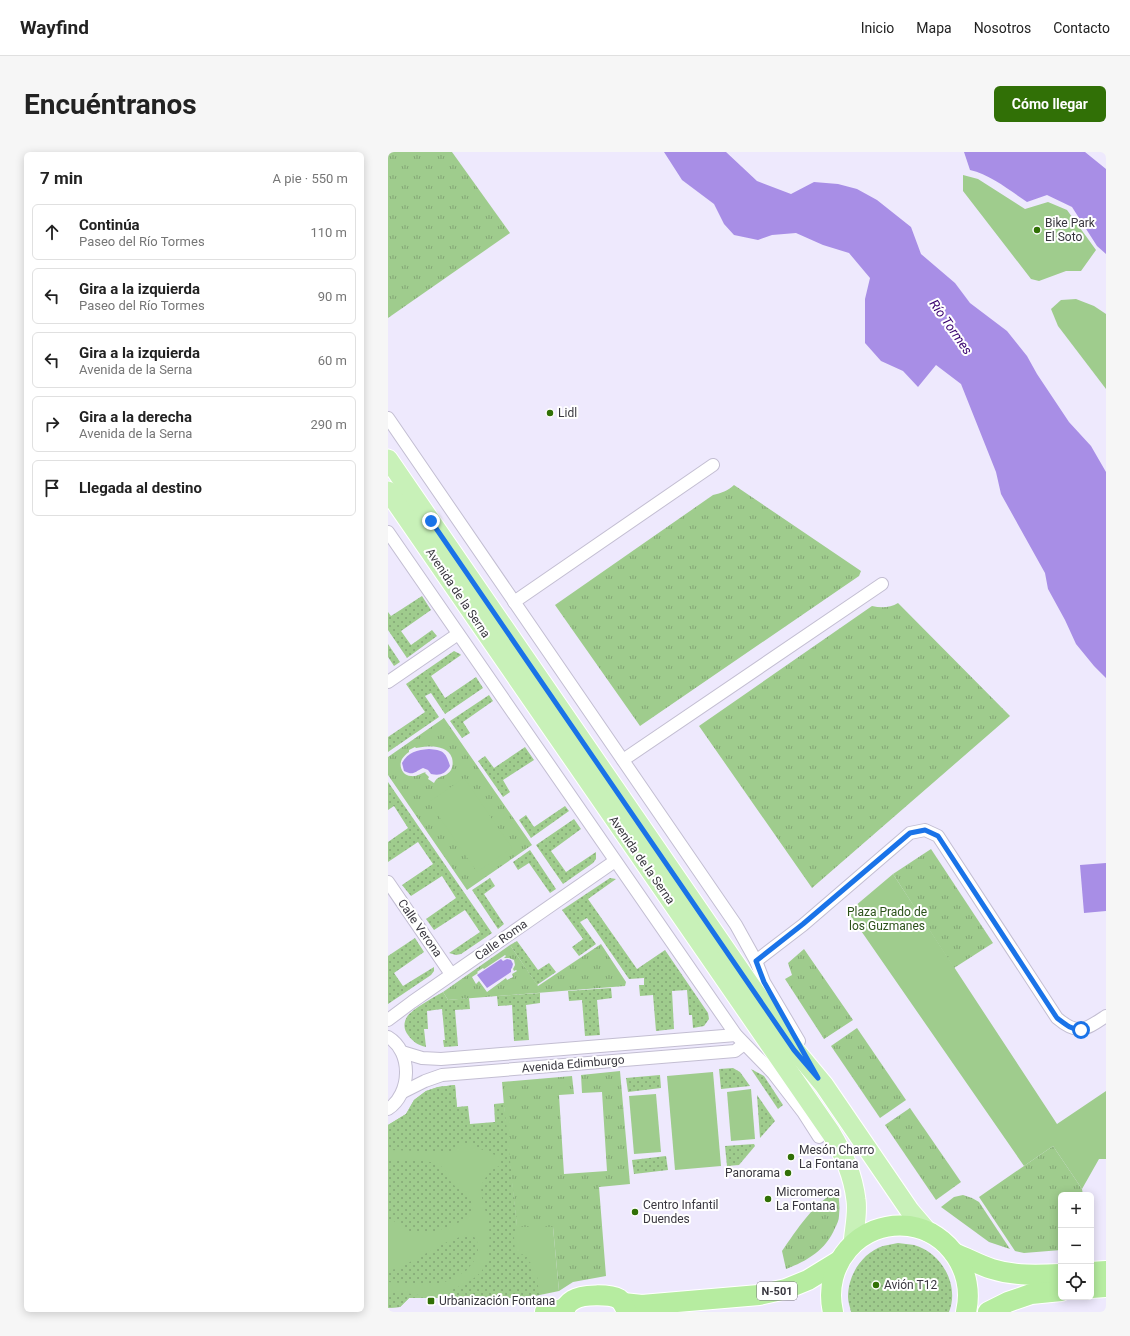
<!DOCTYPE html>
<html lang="es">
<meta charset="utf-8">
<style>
:root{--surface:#fff;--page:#f6f6f6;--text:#222;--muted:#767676;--line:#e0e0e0;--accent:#317006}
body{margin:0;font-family:Roboto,sans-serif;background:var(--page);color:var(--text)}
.controls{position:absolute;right:12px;bottom:12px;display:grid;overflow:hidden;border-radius:6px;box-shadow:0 2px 10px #0003}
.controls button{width:36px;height:36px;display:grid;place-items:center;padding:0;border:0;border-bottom:1px solid var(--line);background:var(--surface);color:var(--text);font:20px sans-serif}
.stop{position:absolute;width:12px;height:12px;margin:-9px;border:3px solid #1a73e8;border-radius:50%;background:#fff}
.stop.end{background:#1a73e8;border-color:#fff;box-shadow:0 1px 4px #0008}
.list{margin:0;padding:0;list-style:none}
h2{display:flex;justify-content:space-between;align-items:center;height:52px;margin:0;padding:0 16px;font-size:17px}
h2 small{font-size:13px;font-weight:400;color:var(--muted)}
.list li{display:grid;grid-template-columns:26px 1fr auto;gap:12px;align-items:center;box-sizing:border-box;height:56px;margin:0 8px 8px;padding:0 8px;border:1px solid var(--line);border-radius:6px}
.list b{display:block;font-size:15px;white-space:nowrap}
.list p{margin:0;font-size:13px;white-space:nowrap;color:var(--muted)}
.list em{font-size:13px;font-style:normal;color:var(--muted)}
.icon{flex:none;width:22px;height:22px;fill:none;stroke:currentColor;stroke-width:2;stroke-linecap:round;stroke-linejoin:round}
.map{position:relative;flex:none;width:718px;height:1160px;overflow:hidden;border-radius:6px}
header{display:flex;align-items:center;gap:24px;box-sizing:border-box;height:56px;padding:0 20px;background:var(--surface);border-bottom:1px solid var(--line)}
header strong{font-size:19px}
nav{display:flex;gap:22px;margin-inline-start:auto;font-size:14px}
.intro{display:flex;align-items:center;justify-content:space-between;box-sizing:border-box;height:96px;padding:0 24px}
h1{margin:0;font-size:28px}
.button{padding:10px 18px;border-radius:6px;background:var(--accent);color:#fff;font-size:14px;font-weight:700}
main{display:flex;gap:24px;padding:0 24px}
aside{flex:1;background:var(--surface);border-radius:6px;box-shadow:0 2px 10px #0003}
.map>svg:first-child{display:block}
.grass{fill:url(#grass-tufts);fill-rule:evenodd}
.park{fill:#9fcc8d}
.garden{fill:url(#garden-dots)}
.water{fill:#a88ee6}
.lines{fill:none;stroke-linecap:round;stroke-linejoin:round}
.minor-casing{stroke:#c3bed2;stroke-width:14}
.primary-casing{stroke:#fff;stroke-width:21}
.trunk-casing{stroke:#fff;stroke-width:22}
.minor{stroke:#fff;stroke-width:12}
.primary{stroke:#c8f1b8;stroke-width:19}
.trunk{stroke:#b6eca0;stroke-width:20}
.route{stroke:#1a73e8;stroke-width:5}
.poi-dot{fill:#317006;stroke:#fff;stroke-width:1.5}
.labels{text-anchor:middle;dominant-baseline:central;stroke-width:4;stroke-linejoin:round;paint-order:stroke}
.shield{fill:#fff;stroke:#747379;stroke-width:1}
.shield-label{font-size:11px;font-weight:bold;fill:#39373f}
.poi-label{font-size:12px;fill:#39373f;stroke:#fff;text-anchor:start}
.street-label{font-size:12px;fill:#39373f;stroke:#fff}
.park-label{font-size:12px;fill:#2b5119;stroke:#fff}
.water-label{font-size:13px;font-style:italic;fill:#38016f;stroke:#fff}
</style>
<header>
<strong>Wayfind</strong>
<nav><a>Inicio</a><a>Mapa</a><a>Nosotros</a><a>Contacto</a></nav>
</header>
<div class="intro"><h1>Encuéntranos</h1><a class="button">Cómo llegar</a></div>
<main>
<aside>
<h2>7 min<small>A pie · 550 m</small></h2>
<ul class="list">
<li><svg class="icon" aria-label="ahead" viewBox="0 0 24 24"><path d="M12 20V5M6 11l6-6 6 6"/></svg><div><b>Continúa</b><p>Paseo del Río Tormes</p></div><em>110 m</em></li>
<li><svg class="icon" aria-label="left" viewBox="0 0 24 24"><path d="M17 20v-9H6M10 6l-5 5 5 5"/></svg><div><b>Gira a la izquierda</b><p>Paseo del Río Tormes</p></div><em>90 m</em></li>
<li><svg class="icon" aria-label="left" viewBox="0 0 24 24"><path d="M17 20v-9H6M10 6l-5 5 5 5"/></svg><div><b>Gira a la izquierda</b><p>Avenida de la Serna</p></div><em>60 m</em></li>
<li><svg class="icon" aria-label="right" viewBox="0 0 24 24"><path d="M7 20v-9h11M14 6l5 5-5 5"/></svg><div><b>Gira a la derecha</b><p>Avenida de la Serna</p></div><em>290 m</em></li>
<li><svg class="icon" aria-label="arrive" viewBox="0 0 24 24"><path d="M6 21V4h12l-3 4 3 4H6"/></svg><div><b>Llegada al destino</b></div></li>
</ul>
</aside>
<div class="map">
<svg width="718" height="1160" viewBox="0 0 718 1160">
<defs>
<pattern id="grass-tufts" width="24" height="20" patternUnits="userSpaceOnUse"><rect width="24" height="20" fill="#9fcc8d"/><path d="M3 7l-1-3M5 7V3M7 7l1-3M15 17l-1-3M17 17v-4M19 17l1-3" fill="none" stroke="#83a675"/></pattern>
<pattern id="garden-dots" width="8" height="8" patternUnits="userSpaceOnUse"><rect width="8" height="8" fill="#9fcc8d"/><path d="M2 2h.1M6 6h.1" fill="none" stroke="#83a675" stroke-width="1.8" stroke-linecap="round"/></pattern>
</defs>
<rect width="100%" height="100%" fill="#eee9fd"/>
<!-- grass -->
<g class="grass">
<path d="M0,0h64l58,81 -122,85z"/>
<path d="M346,333l127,86 -2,5 -219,150 -85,-121 158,-110c8,-2 15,-4 21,-10z"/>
<path d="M510,451l112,113 -198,172 -113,-162 173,-120c9,2 18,2 26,-3z"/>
<path d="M56,566l88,127 -65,45 -79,-115v-18zM27,595l1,1c11,-2 31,-4 36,10 1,4 1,8 -1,12 -4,6 -8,5 -13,8 -2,1 -3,3 -4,5l-6,-4 1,-2 -4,-4 1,-1c-5,1 -9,5 -15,4 -8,0 -13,-10 -9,-17 2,-3 4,-5 7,-7v-2z"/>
<path d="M543,697l62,94 -39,25 -61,-94z"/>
<path d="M213,792l25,38 -1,4 -177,14 -5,-8 67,-47 28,41zM117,803l1,1 -2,2h5l5,2 1,5 -2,4 1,2 2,-1 1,1 -5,3 1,3 -6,3 -1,-2 -19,14 -8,-11 -3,3 -4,-7 6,-4 -1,-1 6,-4 1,1z"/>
<path d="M416,797l49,71 -29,19 -39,-60 7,-4 -4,-12z"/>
<path d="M469,876l49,72 -26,18 -49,-72z"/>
<path d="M232,919l10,113 -31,3 7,89 -33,6 -14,9 -6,-64h-36l-11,-97 -4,-48 70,-6 2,18 -15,1 5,79 43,-3 -5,-79 -20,1 -1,-18z"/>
<path d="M522,956l51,74 -25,18 -51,-75z"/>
<path d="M665,994l29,43 1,6h-22v55l-37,3 -9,-2 -36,-54z"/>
<path d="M450,1039c1,8 2,17 1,25 0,4 -2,8 -4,12 -9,22 -28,33 -49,41l-4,-18c14,-20 33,-50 56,-60z"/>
<path d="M575,1043l9,3 7,4 31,47 -21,-7 -48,-35 13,-10z"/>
</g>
<!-- park -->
<g class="park">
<path d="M575,23l15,4 47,30 23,-7 19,8 29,40 -15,21h-15l-27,10 -8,-2 -68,-88z"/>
<path d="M688,147l18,7 12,8v75l-48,-63 -7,-17 10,-9z"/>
<path d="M76,626l48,70 -35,24 -48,-70z"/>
<path d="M505,722l164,250 49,-33v68h-7l-17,30 -29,-43 -29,20 -176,-254z"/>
<path d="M325,920l8,94 -46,4 -8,-94z"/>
<path d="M67,933l4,48 47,-3 11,97h36l6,64 -24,5 -60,5 -11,-3h-55l-9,9 -12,1v-183l18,-11 8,-14 12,-9 12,-4z"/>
<path d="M363,937l4,50 -24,2 -4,-49z"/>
<path d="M268,942l5,58 -27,2 -5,-58z"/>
</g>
<!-- garden -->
<g class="garden">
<path d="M34,444l9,14 -30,21 10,14 21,-15 5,6 -30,22 -19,-28v-18l3,4z"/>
<path d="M0,492l12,18 -6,4 -6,-9z"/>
<path d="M66,499l6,3 1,1 -30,21 14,22 31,-21 7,11 -38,26 -14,-21 -6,3 14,21 -51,35v-15l37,-25 -19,-28z"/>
<path d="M101,543l4,6 -30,21 7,11 -8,5 -12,-17z"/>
<path d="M137,595l9,13 -31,20 7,12 -7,5 -25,-36 7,-5 9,12z"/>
<path d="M0,630l104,151 -31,21 -5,1 -7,-2 31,-21 -15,-22 -31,20 -8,-11 30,-21 -14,-22 -31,20 -9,-11 31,-21 -15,-22 -30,20v-20l20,-14 -14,-22 -6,4z"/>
<path d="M177,654l4,5 -38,27 -12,-18 7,-5 8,12z"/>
<path d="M186,667l7,10 -30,22 15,21 30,-20v7l-3,4 -30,21 -27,-39z"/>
<path d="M142,698l26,39 -6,4 -21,-30 -11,7 -5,-8z"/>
<path d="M102,726l5,8 -11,8 20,30 -6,5 -26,-39z"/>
<path d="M222,726l6,1 -28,20 49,70 28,-19 43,63 1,6 -5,7 -11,2 -1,-13h-3l-2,-25 -15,1 2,38 -18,2 -3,-36 -13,1 -1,-11h5v-7l-15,1 -42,-61 -7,4 16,22 -17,12 -7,-9 11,-8 -21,-29z"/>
<path d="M27,786l9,14 -30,21 9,13 31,-19v4l-3,4 -43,29v-48z"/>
<path d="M129,789l21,29 11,-7 7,9 -19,13 -27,-40z"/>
<path d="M223,836l1,10 -15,2 3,35 -15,1 -3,-36 -13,1 -1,-10z"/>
<path d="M55,840l5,8 21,-2 1,11 -15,1 3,36 -14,1 -1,-7h2l-3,-31 -15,2 1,18h-4l2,18c-8,-2 -13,-5 -18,-12 -4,-5 -5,-12 -1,-18 4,-7 27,-20 36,-25z"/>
<path d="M152,841v10l-14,2 3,35 -15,1 -2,-36 -14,1 -1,-10z"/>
<path d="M345,916l7,4 10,14 -29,3 -2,-20z"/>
<path d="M363,917l13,7 19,29 -5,4z"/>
<path d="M272,923l1,13 -33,4 -2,-14z"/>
<path d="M67,933l2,22 11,-1 2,18 25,-2 -1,-18 10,-1 13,124 -3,9 1,19 13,-1 1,2 -3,3 6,5 1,11h4l2,20 -64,6 -11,-3 -15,-1 1,-6c11,-6 26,-11 33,-22 7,-10 7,-31 6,-42 -1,-17 -15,-35 -3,-50 5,-6 7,-9 14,-11l-1,-10c-12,-3 -22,-10 -35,-13l-12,9 -64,-2v-25l18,-11 8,-14 12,-9 12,-4z"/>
<path d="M369,943l18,26 -15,17z"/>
<path d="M366,992l1,2 -16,19 -12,1 -2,-20z"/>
<path d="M278,1004l2,14 -34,4 -2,-14z"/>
<path d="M0,1009c14,-1 42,-3 54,6 5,4 5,10 9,15 2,4 7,5 10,7 5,4 11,11 12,17 2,17 -45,29 -58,27 -10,-2 -17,-12 -27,-14z"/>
<path d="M77,1083l8,1 4,4 1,11 -4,10 -8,10 -23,12 -13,2 -42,-3v-12l9,-1 50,-27z"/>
<path d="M510,1091c5,1 11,1 16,2 27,7 46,40 35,67h-98c-1,-5 -3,-10 -3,-15 0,-22 14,-44 35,-51 5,-1 10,-2 15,-3z"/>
<path d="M10,1140l21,3h20v2l-30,1 -9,9 -12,1v-15z"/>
</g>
<!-- water -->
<g class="water">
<path d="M276,0h62l31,29 34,13 23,-12 24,2 19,5 20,11 34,27 10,27 34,29 15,20 37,28 20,25 10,18 32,48 22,24 15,26v206l-12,-12 -18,-22 -11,-24 -17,-31 -3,-16 -44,-79 -5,-22 -35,-88 -25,-19 -18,22 -15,-16 -22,-10 -16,-18v-44l5,-21 -21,-25 -26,-8 -27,-12 -24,2 -14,5 -24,-5 -10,-11 -10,-20 -32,-24z"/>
<path d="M576,0h121l21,17v85l-9,-8 -25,-39 -25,-12 -20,7c-18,-12 -36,-27 -57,-32z"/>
<path d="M41,597c14,1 17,3 21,17 -5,8 -10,10 -19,8l-3,-4 -5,-2c-9,4 -9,8 -19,3l-2,-8c6,-11 15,-13 27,-14z"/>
<path d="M718,711v48l-22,2 -4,-48z"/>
<path d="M113,807l2,2 4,-2 4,1 2,4 -1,4 -1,1v3l-24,16 -10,-13z"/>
</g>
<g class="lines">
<defs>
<g id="minor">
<path d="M0,266l348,507 20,36 8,21 35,59"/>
<path d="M0,380l348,503 37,38 30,39 16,25"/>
<path d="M126,450l199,-137"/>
<path d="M0,530l70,-48"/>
<path d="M235,608l259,-176"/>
<path d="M0,730l63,92"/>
<path d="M368,809l47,-36 107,-92 15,-3 13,6 119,182c21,18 28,12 49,-2"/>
<path d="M0,868l24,-18 203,-141"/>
<path d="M0,885c25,15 23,57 0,72"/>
<path d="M14,900l20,6 19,1 295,-24"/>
<path d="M15,940l22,-11 17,-6 293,-24 9,-7"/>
</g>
<g id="primary">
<path d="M0,307l407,591 29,35 86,126 18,21"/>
<path d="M0,339l443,642c13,22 22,42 25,67 2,14 -2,30 -3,44"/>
</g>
<g id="trunk">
<path d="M566,1101c13,5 25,12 38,16 22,7 46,6 69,5"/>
<path d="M703,1120l15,-1"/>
<path d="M703,1136l15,-1"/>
<path d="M235,1151l19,2 117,-10 27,-6 22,-9 31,-19"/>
<path d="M157,1160l20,-3"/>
<path d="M176,1160c1,-5 4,-9 9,-12 9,-6 37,-6 46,-1 4,3 6,8 8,13"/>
<path d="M445,1160c-11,-47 26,-92 76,-86 41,6 66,47 57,86"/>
<path d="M600,1160l20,-10 23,-8 30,-3"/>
</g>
</defs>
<!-- minor casing -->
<use href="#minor" class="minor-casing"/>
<!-- primary casing -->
<use href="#primary" class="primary-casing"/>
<!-- trunk casing -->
<use href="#trunk" class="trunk-casing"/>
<!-- minor -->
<use href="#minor" class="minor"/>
<!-- primary -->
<use href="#primary" class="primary"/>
<!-- trunk -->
<use href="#trunk" class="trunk"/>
</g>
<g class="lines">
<!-- route -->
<path class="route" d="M43,369l363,529 24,28 -54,-96 -8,-21 47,-37 107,-91 15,-3 13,6 119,182c8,6 13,11 24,12"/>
</g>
<!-- markers -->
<g class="poi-dot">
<circle cx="649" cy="78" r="4"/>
<circle cx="162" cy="261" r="4"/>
<circle cx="403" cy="1005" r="4"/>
<circle cx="400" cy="1021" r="4"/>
<circle cx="380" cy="1047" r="4"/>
<circle cx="247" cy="1060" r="4"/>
<circle cx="488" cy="1133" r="4"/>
<rect x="39" y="1145" width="8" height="8" rx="2"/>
</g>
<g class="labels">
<!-- shield labels -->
<rect class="shield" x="369" y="1130" width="40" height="18" rx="3"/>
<g class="shield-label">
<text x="389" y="1139">N-501</text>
</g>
<!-- poi labels -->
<g class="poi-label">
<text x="657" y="71">Bike Park<tspan x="657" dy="14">El Soto</tspan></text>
<text x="170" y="261">Lidl</text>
<text x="411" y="998">Mesón Charro<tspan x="411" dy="14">La Fontana</tspan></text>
<text x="392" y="1021" text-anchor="end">Panorama</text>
<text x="388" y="1040">Micromerca<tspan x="388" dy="14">La Fontana</tspan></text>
<text x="255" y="1053">Centro Infantil<tspan x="255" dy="14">Duendes</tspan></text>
<text x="496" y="1133">Avión T12</text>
<text x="51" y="1149">Urbanización Fontana</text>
</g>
<!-- street labels -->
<g class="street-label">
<text transform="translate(70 441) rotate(56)">Avenida de la Serna</text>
<text transform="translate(254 708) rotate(55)">Avenida de la Serna</text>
<text transform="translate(32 776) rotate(55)">Calle Verona</text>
<text transform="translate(113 788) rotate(-35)">Calle Roma</text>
<text transform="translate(185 912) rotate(-5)">Avenida Edimburgo</text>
</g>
<!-- park labels -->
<g class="park-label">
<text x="499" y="760">Plaza Prado de<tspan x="499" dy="14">los Guzmanes</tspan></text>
</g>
<!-- water labels -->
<g class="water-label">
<text transform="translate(563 175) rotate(55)">Río Tormes</text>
</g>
</g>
</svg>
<div class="controls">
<button>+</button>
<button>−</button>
<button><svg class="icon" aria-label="locate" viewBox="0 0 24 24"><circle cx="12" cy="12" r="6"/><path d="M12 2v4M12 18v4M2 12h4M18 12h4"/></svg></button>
</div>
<div class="stop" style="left:693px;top:878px"></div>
<div class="stop end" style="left:43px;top:369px"></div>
</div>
</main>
